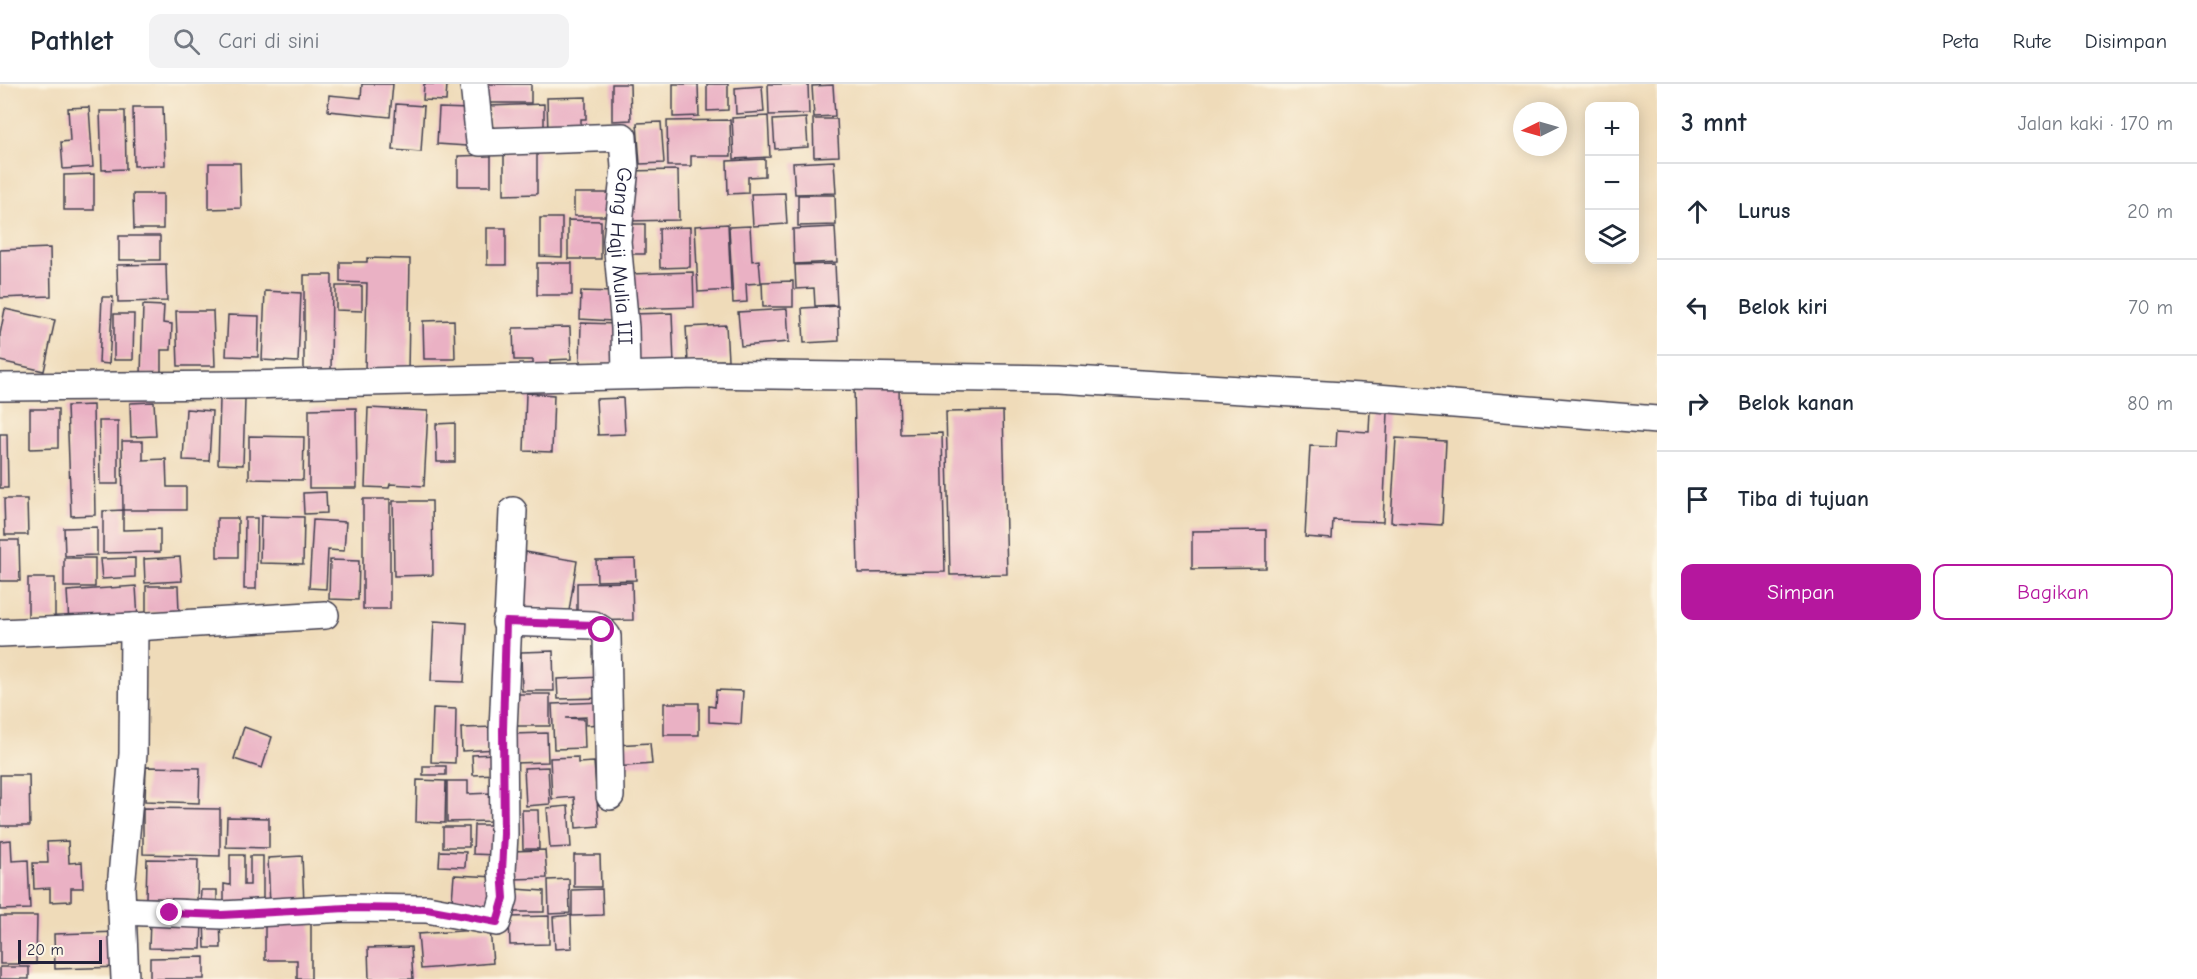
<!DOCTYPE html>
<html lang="id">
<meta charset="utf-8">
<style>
:root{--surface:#fff;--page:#f2f2f3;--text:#1f2937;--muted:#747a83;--line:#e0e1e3;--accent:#b5179e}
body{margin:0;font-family:"Comic Neue",sans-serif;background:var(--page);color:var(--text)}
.controls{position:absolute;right:18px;top:18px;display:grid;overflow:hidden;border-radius:12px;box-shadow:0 3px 15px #0003}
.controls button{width:54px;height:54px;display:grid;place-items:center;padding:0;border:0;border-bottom:2px solid var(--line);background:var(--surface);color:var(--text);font:30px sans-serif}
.compass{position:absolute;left:1513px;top:18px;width:54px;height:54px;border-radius:50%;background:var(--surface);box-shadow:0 3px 15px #0003;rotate:265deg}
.scale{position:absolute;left:18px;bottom:15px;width:84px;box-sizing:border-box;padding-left:6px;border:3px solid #22223b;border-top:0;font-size:16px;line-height:21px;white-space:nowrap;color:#22223b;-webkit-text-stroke:4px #fcf5e5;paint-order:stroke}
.stop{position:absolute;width:18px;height:18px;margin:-14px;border:4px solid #b5179e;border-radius:50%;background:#fff}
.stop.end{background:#b5179e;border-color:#fff;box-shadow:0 2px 6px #0008}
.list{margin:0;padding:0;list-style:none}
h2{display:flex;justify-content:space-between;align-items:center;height:78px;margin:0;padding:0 24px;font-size:26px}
h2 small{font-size:20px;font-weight:400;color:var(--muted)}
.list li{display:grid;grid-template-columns:39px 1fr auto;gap:18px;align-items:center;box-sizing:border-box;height:96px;padding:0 24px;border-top:2px solid var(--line)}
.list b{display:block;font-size:22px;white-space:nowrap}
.list em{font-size:20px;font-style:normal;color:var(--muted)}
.actions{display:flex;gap:12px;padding:18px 24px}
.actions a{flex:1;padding:14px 0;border:2px solid var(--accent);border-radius:12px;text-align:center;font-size:21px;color:var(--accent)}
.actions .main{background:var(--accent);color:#fff}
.icon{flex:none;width:33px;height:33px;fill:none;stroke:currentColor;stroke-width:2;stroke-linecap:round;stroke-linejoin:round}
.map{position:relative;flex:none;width:1657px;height:895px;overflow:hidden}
header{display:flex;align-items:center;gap:36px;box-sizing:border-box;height:84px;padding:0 30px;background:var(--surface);border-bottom:2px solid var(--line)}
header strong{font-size:28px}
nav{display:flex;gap:33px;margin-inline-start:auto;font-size:21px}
.search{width:420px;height:54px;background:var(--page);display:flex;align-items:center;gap:15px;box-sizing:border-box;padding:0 21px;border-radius:12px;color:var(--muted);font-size:22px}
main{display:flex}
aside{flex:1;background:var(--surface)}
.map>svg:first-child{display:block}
.building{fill:#eab1c4}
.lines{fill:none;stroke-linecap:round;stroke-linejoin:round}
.minor-casing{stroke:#413e4e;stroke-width:30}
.minor{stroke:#fff;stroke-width:27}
.route{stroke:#b5179e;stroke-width:8}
.labels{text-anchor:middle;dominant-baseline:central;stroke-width:4.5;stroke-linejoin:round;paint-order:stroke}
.street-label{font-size:21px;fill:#22223b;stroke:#fcf5e5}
</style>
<header>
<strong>Pathlet</strong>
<div class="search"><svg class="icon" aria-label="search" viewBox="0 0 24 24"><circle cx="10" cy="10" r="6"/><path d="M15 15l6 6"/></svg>Cari di sini</div>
<nav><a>Peta</a><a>Rute</a><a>Disimpan</a></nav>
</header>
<main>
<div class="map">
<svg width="1657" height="895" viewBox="0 0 1657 895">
<rect width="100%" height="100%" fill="#fcf5e5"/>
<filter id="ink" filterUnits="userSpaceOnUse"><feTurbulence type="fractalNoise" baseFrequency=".0167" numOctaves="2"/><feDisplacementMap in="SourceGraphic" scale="12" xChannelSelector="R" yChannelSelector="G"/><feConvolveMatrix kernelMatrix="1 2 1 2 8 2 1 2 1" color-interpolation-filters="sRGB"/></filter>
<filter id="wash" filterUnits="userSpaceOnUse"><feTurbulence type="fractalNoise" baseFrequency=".008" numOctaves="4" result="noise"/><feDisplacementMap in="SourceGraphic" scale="24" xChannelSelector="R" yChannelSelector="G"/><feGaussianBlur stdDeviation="1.35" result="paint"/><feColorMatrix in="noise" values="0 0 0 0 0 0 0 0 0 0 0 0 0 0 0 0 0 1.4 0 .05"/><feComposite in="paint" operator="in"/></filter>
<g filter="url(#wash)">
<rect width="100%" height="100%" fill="#efdbb9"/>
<g id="blocks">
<!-- building -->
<g class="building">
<path d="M362,0h31l-3,33 -62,-6 1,-16 32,3z"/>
<path d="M424,0h23l-1,17 -23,-1z"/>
<rect x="482" y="0" width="49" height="19"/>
<path d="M612,0h18l1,36 -19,1z"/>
<path d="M673,0h25l1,32 -26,1z"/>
<path d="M707,0h21v26l-21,1z"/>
<path d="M768,0h40l1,30 -40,1z"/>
<path d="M833,1l2,31 -21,1 -2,-31z"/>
<path d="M762,2l2,26 -28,2 -1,-26z"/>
<path d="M586,13v22h-5v15h-33l-1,-36z"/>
<path d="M396,20l28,2 -3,46 -28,-2z"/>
<path d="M544,20v29l-54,2 -1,-29z"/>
<path d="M89,23l4,60 -30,2 -2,-27 9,-1 -2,-33z"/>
<path d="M133,23h30l2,58 -31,1z"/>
<path d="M439,24l30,1 -2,37 -30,-2z"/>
<path d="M100,27h25l1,58 -24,1z"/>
<path d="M768,32l2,41 -36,2 -2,-41z"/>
<path d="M806,34l2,29 -33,2 -2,-29z"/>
<path d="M813,35h24l2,37 -25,1z"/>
<path d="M730,36l1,36h-40v10h-23l-1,-45z"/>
<path d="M661,38l3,41 -24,1 -3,-41z"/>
<path d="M537,66v44l-33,1v-44z"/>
<path d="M491,71v31h-33v-30z"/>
<path d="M765,75v17l-17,1v16l-20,1 -1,-33z"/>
<path d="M834,77l2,32 -41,1 -2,-31z"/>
<path d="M209,79h31l1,45 -32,1z"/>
<path d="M678,86l1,50 -52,1 -1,-50z"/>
<path d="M94,90v36h-30v-35z"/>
<rect x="574" y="109" width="41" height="23"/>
<path d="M785,109l2,31 -34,2 -2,-32z"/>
<path d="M133,110h30v35h-29z"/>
<path d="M798,111h37l1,30 -38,1z"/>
<path d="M540,134h22v39l-22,-1z"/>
<path d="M568,136l33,1v38h-33z"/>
<path d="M621,140h24v30h-23z"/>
<path d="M728,140l3,66 -33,2 -3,-66z"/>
<path d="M750,142l2,35 7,-1 2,23 -15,1 1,18 -14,1 -4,-76z"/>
<path d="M690,143v40l-30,1 -1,-40z"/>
<path d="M835,143l2,35 -43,2 -1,-35z"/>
<rect x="487" y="144" width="19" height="37"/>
<rect x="119" y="152" width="41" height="24"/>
<path d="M50,164l1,48 -51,2v-48z"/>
<path d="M367,174l43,1 -2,113 -43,-1 2,-88 -27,-1v-20h27z"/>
<rect x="537" y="179" width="35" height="32"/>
<path d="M166,180l1,37 -49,1 -1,-37z"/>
<path d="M835,180l2,41 -22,1 -1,-18 -18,1 -1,-24z"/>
<path d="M693,188l1,35 -63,2 -1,-35z"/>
<path d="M304,191h28l-1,100 -27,1z"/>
<path d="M793,197v26h-30l-1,-25z"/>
<path d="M336,202h26v25l-26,-1z"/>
<path d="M265,207l36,2 -3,69 -36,-2z"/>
<path d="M581,207l33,1 -2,29 -32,-2z"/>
<path d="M102,213h11l-4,67 -10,-1z"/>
<path d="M143,221l21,1 -1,17 9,1 -1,26h-10v25l-20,-1z"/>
<path d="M838,222l1,35 -35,2 -2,-35z"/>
<path d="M5,225l50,11 -11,51 -44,-10v-27z"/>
<path d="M787,225l2,33 -48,4 -3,-34z"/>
<path d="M176,227h37l2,55h-37z"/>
<path d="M672,229l2,52 -42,1 -2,-52z"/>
<path d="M114,230h20l-1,46h-19z"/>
<path d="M228,231l31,1 -1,41 -32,-1z"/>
<path d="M454,236l1,39h-31l-1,-38z"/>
<path d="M581,239l39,1 -1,39h-39z"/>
<path d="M726,241l2,35 -40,2 -2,-35z"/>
<path d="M570,243l1,32 -21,1v13h-17v-13h-19l-1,-32z"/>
<path d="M899,302l1,48 42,-1 3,139 -87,1 -4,-186z"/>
<path d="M526,309l28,2 -2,57 -28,-1z"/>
<path d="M623,314l2,36 -27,1 -2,-36z"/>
<path d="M220,315h25l-2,66 -25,-1z"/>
<path d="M154,318l2,34 -25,1 -1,-34z"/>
<path d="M93,321l2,110 -24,1 -4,-110z"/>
<path d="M356,324l1,80h-48v-79z"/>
<path d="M368,324l60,3 -4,75 -34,-2 -1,4 -24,-1z"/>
<path d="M30,325h28v39l-28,1z"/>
<path d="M186,325l26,2 -3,50 -26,-1z"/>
<path d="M1003,327l4,163 -57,1 -4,-163z"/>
<path d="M1370,327l18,1 -5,110 -50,-2 -1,19 -27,-2 5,-91 26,1 1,-17 32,2z"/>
<path d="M99,337h19v63h-18z"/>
<path d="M455,339v39h-18l-1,-38z"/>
<path d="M0,350h7l1,54h-8z"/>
<path d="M249,352l55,1 -1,43 -54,-1z"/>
<path d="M1396,354l50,3 -4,84 -51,-3z"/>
<path d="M122,357h21v19l23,-1 1,28h19v23h-63z"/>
<path d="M326,408l1,21 -23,1 -1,-21z"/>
<path d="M4,415h23l1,36h-23z"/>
<rect x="363" y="415" width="27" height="110"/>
<path d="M393,417h39l1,74 -39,1z"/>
<path d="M123,426v20l37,-1v23l-57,1v-42z"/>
<path d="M261,432l43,1 -1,47 -43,-1z"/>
<rect x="217" y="434" width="21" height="39"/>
<path d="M245,434h12l-1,71h-12z"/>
<path d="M313,436l33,2 -2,29 -16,-1 -2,39 -17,-1z"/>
<path d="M97,443v28l-32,1 -1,-28z"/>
<path d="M1266,446v38l-74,1v-38z"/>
<path d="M0,456h19l1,41h-20z"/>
<path d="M526,468l51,9 -9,56 -52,-9z"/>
<path d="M180,473l2,24 -37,2 -1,-24z"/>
<rect x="64" y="474" width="31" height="29"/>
<path d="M135,474v19l-33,2 -2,-20z"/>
<path d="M635,475l1,21 -39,1 -1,-21z"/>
<path d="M330,476l29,1 -1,39 -29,-1z"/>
<rect x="28" y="494" width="27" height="41"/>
<path d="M632,498l1,38 -56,1v-38z"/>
<path d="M136,502l2,33 -69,5 -2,-33z"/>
<path d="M146,502h32l1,26h-33z"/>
<path d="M434,537l33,2 -3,59 -33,-1z"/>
<path d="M553,567l1,40h-32l-1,-39z"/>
<path d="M602,593l1,21 -45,1 -1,-20z"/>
<path d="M716,606l27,1 -2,33 -32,-2v-16l6,1z"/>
<rect x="517" y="610" width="33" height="32"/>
<path d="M603,618l1,22 -18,1v-8l-20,1 18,1 1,29 -31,1 -2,-45z"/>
<rect x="664" y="619" width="35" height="32"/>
<path d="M433,624l23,1 -1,54 -24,-1z"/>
<path d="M244,643l28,10 -10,31 -28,-9z"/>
<path d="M497,643l1,22 -36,2 -1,-23z"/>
<path d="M547,649l1,29 -35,1 -1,-29z"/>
<path d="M650,659l2,21 -36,3 -1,-22z"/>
<path d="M495,670l1,20 -23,1 -1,-20z"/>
<path d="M578,673v6l16,-1 5,64 -23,2 -2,-31 -22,2 -2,-41z"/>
<rect x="423" y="682" width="23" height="9"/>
<path d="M146,683l54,1 -1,35 -54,-2z"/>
<path d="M548,683l2,37 -24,2 -2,-38z"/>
<path d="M0,691h29l1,51h-30z"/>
<path d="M417,696l29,1 -1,42 -29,-1z"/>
<path d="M447,697h21v13l24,-1v28l-45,1z"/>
<path d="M568,722l3,41 -21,1 -3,-40z"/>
<path d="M143,724l77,1v47l-77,-2z"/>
<path d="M522,726h16l1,39h-16z"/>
<path d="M227,733l42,1v30l-43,-1z"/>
<path d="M474,741h23l-1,30 -23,-1z"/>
<rect x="443" y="743" width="26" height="20"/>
<path d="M11,756l1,21 16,-1 2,49 -30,1v-69z"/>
<path d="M68,757l1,22 13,-1 1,26h-12v13l-21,1v-14l-16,1 -1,-26h15l-1,-21z"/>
<path d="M545,766l2,28 -35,1 -1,-28z"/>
<path d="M440,767l26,1 -1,15 -26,-1z"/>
<path d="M230,771h14v30h6v-29h13v48h-39v-20l6,1z"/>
<path d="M574,771h26l1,32h-27z"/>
<path d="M302,772l2,48 -34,2 -2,-48z"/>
<path d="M147,775l51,1 -1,40 -51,-2z"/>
<path d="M454,791l43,2 -2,39 -44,-2z"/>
<path d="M569,795l1,34 -21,1 -1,-34z"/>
<path d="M515,805l29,2v21h-30z"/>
<path d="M602,805l1,26 -31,1v-26z"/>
<path d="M201,806h16v16h-17z"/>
<path d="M571,831l1,33 -17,1 -2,-32z"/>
<path d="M0,832h37l-1,48h-36z"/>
<path d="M265,832h46v63h-14v-19h-32z"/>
<path d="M549,832v28l-39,1 -1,-28z"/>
<path d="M220,834l1,30h-16l-1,-29z"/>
<path d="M150,836l52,2 -1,27 -52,-1z"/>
<path d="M490,845l3,34 -72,6 -3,-35z"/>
<path d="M120,848l1,35 -66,2 -1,-35z"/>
<path d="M411,863l2,32h-44l-1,-31z"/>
<path d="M204,873v22h-54v-21z"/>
<rect x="0" y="883" width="29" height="12"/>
</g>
</g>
</g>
<g filter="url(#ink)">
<use href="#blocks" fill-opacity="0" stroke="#413e4e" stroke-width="1.5"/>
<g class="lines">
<defs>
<g id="minor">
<path id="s1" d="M474,0l6,58 143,-5 2,31 -8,73 8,87 1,47"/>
<path d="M0,303l243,-2 454,-11 360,5 320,19 280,22"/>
<path d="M506,538l88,3 8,5 5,6 3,160"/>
<path d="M134,543l191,-12"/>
<path d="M0,549l134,-6 -1,127 -12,134 4,91"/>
<path d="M122,827l100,4 124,-7 81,1 70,13 7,-24 -2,-27 2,-37 -1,-104 10,-219"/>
</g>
</defs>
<!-- minor casing -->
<use href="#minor" class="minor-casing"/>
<!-- minor -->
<use href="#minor" class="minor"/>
</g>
</g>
<g class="lines" filter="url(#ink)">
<!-- route -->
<path class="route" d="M170,829l52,2 124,-7 81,1 70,13 7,-24 -2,-27 2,-37 -1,-104 3,-108 88,3 8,5"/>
</g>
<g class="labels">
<!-- street labels -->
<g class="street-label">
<text stroke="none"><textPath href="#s1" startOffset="321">Gang Haji Mulia III</textPath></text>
</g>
</g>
</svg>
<div class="controls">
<button>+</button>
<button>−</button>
<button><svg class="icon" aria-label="layers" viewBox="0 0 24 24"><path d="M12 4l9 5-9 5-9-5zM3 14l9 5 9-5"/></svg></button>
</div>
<svg class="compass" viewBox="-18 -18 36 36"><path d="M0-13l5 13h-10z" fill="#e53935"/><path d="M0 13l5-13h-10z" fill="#747a83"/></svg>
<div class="scale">20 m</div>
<div class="stop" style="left:602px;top:546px"></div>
<div class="stop end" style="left:170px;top:829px"></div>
</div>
<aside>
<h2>3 mnt<small>Jalan kaki · 170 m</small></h2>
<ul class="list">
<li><svg class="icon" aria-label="ahead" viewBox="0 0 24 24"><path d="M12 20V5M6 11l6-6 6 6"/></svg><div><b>Lurus</b></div><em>20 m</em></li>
<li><svg class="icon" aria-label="left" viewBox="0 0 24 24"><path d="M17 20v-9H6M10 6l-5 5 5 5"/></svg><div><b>Belok kiri</b></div><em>70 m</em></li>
<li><svg class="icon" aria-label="right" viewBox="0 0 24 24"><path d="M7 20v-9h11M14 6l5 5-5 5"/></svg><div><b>Belok kanan</b></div><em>80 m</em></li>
<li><svg class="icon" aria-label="arrive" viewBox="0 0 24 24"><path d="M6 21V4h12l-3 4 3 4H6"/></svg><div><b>Tiba di tujuan</b></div></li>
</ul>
<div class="actions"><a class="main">Simpan</a><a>Bagikan</a></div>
</aside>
</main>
